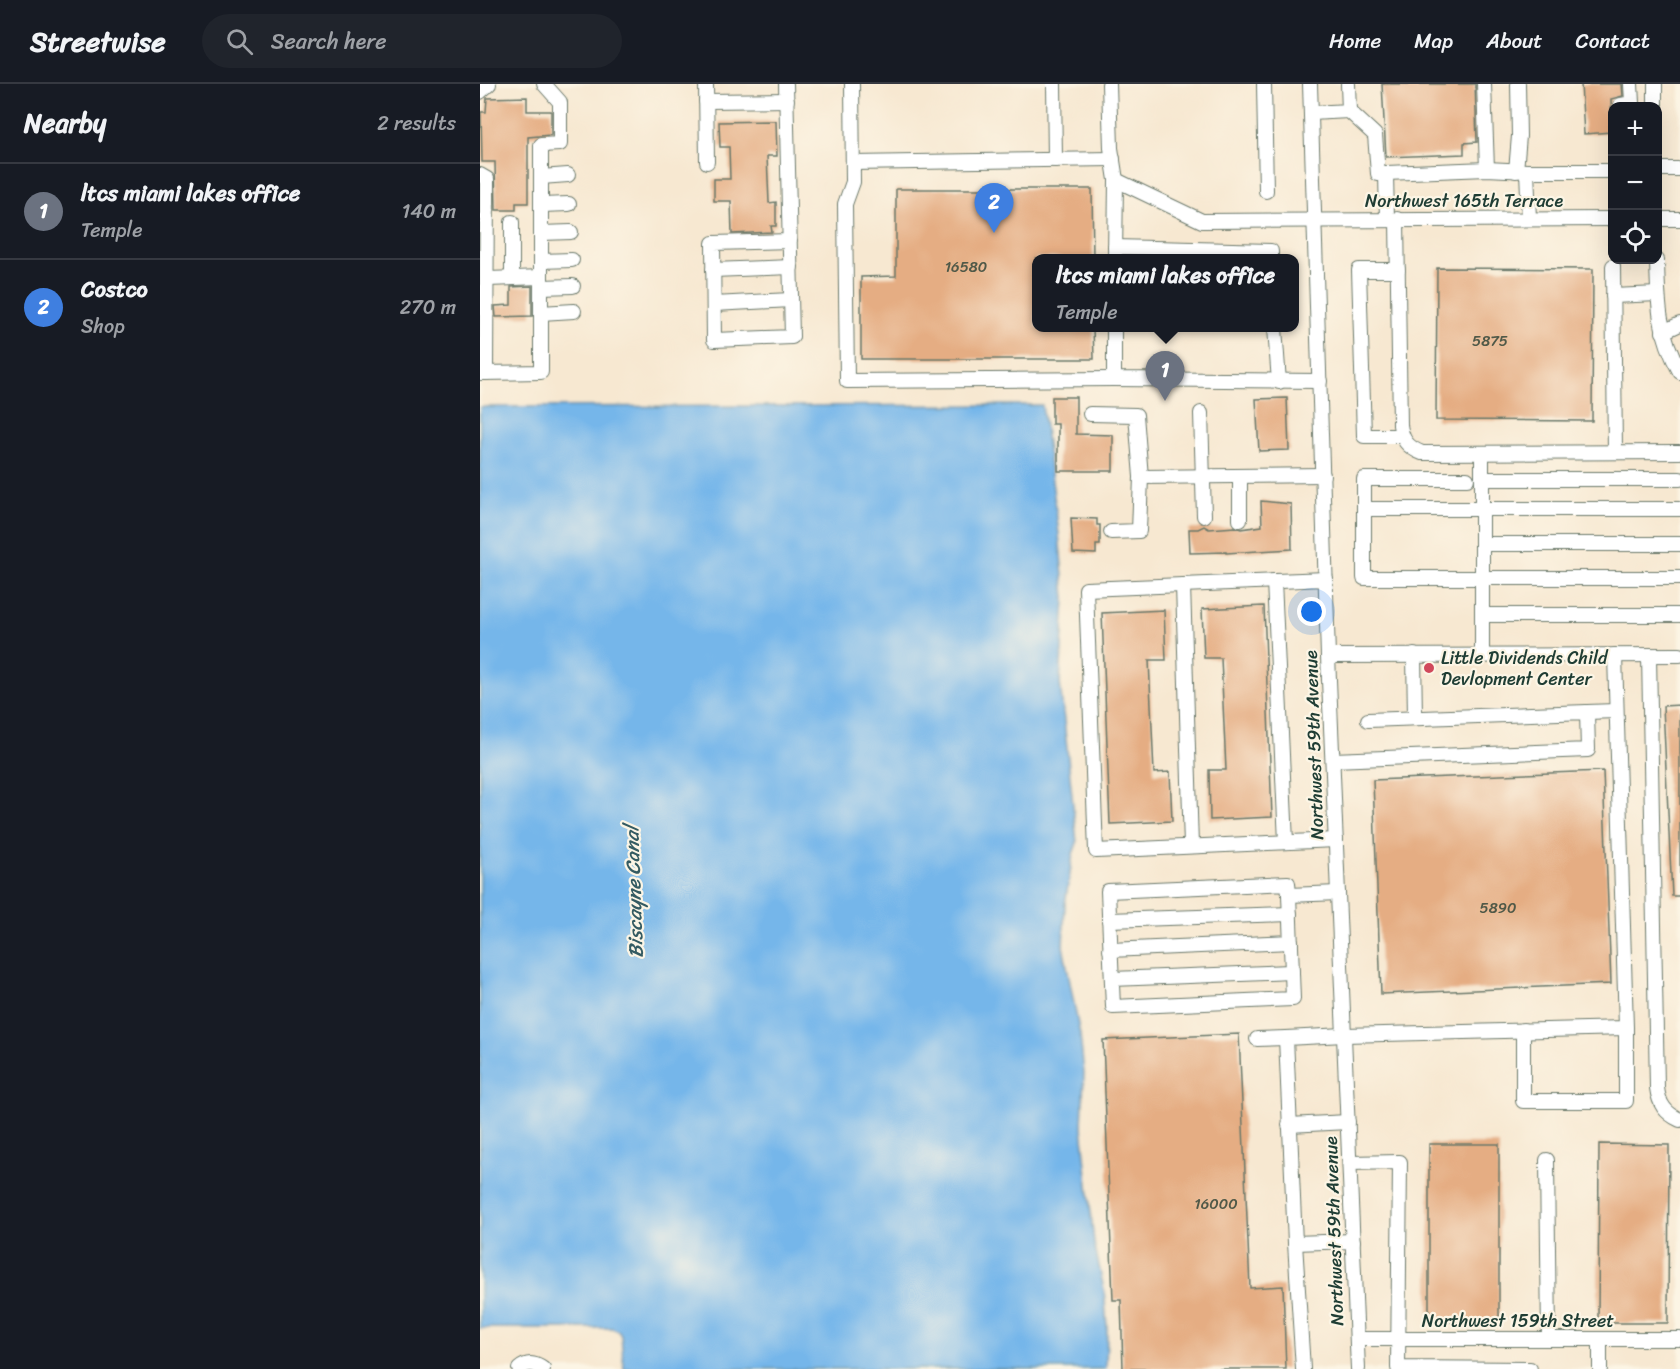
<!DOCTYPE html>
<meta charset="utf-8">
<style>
:root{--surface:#171b24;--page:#20242c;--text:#f1f3f6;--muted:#9ea1a6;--line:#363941;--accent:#d1495b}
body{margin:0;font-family:Sriracha,sans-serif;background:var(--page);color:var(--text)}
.controls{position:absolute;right:18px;top:18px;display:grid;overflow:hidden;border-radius:12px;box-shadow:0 6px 24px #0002}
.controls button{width:54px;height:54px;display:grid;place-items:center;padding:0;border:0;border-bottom:2px solid var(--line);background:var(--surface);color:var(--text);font:30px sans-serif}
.you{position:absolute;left:832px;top:528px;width:21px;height:21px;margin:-15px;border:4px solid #fff;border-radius:50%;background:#1a73e8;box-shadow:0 0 0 9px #1a73e833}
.badge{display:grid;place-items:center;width:39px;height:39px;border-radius:50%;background:var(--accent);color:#fff;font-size:20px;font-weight:700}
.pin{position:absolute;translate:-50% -50px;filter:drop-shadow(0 2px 3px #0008)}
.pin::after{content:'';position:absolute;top:32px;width:21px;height:18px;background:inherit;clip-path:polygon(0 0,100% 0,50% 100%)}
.popup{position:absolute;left:552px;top:170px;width:267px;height:78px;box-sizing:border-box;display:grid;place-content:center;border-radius:12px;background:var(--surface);filter:drop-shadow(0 2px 4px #0005);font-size:20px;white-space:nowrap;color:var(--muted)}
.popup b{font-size:22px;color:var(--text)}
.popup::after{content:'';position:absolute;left:50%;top:100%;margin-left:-12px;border:12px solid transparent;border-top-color:var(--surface)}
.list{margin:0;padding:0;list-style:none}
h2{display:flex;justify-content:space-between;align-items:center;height:78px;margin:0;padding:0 24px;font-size:26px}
h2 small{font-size:20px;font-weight:400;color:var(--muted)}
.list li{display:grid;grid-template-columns:39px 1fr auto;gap:18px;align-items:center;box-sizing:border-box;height:96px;padding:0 24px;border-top:2px solid var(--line)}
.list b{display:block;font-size:22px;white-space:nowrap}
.list p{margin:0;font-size:20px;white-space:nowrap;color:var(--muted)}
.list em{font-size:20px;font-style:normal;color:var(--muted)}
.icon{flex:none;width:33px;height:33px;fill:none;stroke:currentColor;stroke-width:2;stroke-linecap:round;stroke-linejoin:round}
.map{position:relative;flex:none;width:1200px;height:1285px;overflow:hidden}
header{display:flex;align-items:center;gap:36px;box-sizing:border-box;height:84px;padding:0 30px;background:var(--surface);border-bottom:2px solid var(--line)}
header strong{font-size:28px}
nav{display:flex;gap:33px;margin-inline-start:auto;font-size:21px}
.search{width:420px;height:54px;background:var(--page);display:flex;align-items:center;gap:15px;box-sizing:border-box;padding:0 21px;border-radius:33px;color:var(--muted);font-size:22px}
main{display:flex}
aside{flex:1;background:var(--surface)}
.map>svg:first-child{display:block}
.water{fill:#75b6ea;stroke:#4a7a8f;stroke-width:1.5}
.building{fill:#e5ad83}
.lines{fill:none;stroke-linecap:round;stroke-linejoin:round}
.minor-casing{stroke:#6b796b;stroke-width:16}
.minor{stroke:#fff;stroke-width:14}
.poi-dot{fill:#d1495b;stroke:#fcf5e5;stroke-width:2}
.labels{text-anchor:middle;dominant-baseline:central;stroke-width:4.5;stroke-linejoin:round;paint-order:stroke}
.number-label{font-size:15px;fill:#505948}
.street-label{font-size:18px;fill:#1f3d34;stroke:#fcf5e5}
.poi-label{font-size:18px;fill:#1f3d34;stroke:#fcf5e5;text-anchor:start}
.water-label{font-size:20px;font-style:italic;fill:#345b62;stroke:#fcf5e5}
</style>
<header>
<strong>Streetwise</strong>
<div class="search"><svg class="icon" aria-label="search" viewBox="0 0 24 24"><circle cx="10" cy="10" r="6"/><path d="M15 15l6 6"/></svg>Search here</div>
<nav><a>Home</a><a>Map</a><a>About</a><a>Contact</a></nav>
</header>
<main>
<aside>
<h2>Nearby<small>2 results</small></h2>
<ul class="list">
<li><span class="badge" style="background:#6b7280">1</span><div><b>ltcs miami lakes office</b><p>Temple</p></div><em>140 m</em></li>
<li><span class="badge" style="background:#3f7fe0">2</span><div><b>Costco</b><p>Shop</p></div><em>270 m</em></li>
</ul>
</aside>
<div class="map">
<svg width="1200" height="1285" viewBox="0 0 1200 1285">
<rect width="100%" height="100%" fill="#fcf5e5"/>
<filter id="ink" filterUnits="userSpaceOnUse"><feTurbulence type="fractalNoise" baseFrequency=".0167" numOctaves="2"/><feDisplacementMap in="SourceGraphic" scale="12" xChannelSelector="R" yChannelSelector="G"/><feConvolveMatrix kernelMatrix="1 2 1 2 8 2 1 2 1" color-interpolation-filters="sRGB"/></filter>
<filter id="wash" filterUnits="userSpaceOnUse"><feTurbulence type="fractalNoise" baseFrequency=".008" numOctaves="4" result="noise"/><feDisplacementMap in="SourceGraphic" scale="24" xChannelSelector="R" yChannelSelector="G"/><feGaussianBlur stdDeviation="1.35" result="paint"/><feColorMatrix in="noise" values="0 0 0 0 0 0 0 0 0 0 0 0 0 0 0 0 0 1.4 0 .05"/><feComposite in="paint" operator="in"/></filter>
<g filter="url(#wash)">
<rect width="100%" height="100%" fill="#f7e8d1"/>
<!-- water -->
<path class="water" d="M562,321l17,129 6,64 -5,85 17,160 -4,11 -8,50 -2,42 17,89 4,38 -2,54 12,116 10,46 3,38 -1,42h-482l-3,-33 -2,-5 -7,-3h-132v-921z"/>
<g id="blocks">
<!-- building -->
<g class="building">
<path d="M902,0h93l2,58 -13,1v11l-78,3z"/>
<path d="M1101,0h41l1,12 -12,3 1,33 -28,2z"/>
<path d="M47,13v14h24v24l-23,2v66h-12v7h-20l-1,-48h-13l-1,-50h5l1,-14z"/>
<path d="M296,37l1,35h-10l2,47 7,-1v24h-5l1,6 -40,2 -1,-33h-17v-22h16l-1,-32h-9l-1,-25z"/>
<path d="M416,105h196l1,69h-57v69h57l1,32h-233v-82l35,-1z"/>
<path d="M957,184l156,1 -1,152 -156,-1z"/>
<path d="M52,202v30l-36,1 -1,-11 16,-1v-18z"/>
<path d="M572,313h24v37l37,1v36h-55v-47h-6z"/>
<path d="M807,314l2,52 -30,1 -3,-52z"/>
<path d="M781,417l30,3 1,45 -66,4v-1l-36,1 -1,-24h9l6,-3 5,3 26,-2 6,2 21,-3z"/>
<path d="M591,434l26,1v6h3v20h-4v9l-23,-1z"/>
<path d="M784,522l8,211 -62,3 -1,-50h17l-5,-112h-17l-2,-49z"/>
<path d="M684,526l2,50h-17l5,113 16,-1 2,49 -62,3 -8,-211z"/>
<path d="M1200,621v191h-8l-9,-190z"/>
<path d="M1123,687l8,213 -230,10 -8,-214z"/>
<path d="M759,950l11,254 33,-2 3,83h-163l-2,-69h-8l-10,-260z"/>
<rect x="949" y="1060" width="70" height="178"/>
<path d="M1119,1060l70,1 -1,178h-70z"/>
</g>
</g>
</g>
<g filter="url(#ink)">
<use href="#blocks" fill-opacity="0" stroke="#6b796b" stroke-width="1.5"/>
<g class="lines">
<defs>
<g id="minor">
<path d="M226,0l1,78"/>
<path d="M306,0l6,253 -78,3 -1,-97 77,-2"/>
<path d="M372,0l1,98 -8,22 2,177 267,-2"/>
<path d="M574,0l1,76"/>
<path d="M629,0l2,64 5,32 -1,78"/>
<path d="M784,0l2,107"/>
<path d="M830,0l18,572 30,713"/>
<path d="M1004,0l3,85"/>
<path d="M1175,0v22"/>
<path d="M0,8l9,-8"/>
<path d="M226,17l81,-1"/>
<path d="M1141,22v-1l11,-2 -1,-19"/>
<path d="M869,27l26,24 3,39 8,-1"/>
<path d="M831,29l38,-2 -1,-27"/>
<path d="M373,79l260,-4"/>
<path d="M1178,85h22"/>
<path d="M1036,87l3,-35 -1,-52"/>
<path d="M0,91l7,4 -1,194"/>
<path d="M61,93l27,-2"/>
<path d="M636,96l86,41 410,-2"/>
<path d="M61,121l28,-1"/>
<path d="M907,135l-1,-46 101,-4 40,2"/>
<path d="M917,135l3,206c2,15 7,22 22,28l258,-1"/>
<path d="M1049,135l-2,-48h85"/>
<path d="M1178,135h22"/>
<path d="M32,138v56"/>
<path d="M61,149l30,-1"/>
<path d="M635,163l156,4v7"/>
<path d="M1177,176c1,43 1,72 23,112"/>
<path d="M61,177l31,-1"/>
<path d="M1133,182l2,186"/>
<path d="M233,186l78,-3"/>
<path d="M918,186h-39l5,166h38"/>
<path d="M7,195l54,-2"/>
<path d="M61,203l32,-1"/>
<path d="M1133,212l45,-2"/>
<path d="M234,220l77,-4"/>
<path d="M61,229l33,-2"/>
<path d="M634,244v51l206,2"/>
<path d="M795,244l4,54"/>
<path d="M1183,248l17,-8"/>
<path d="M0,289l61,-1v-227l19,-1v-42l-16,-18"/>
<path d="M721,329l3,103"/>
<path d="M610,330l46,1 5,62 182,-2"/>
<path d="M987,395h-103v99h316"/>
<path d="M1002,395h198"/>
<path d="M884,425h316"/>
<path d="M760,436v-44"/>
<path d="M631,448l28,-1 2,-54"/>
<path d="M1002,460h198"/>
<path d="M846,495l-240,10 10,262 240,-11"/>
<path d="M794,497l12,261"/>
<path d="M703,501l8,261"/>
<path d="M1002,531h198"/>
<path d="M934,571l1,63"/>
<path d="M1002,571v-202"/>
<path d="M1169,571l8,433c2,16 8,25 23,32"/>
<path d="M848,572l352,-1"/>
<path d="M1107,628l29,-1"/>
<path d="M853,676l255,-10 -1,-38 -219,8"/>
<path d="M809,811l-1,-12 -180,8 5,116 180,-8 -4,-104 49,-2"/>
<path d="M629,836l181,-6"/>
<path d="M630,866l181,-8"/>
<path d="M632,895l180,-7"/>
<path d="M1043,946v71h103v-73"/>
<path d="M777,955l29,-1"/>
<path d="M809,1041l59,-3"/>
<path d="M1067,1076l2,179"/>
<path d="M870,1079l50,-1 -2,206 132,1"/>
<path d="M873,1157l-58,2 -9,-205 58,-3 282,-7 -11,-373"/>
<path d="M815,1159l8,126"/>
<path d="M877,1255h323"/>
<path d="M1120,1255v30"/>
<path d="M39,1285c8,-7 16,-6 24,0"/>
</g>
</defs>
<!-- minor casing -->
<use href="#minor" class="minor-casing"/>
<!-- minor -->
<use href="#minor" class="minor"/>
</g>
</g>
<!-- markers -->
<circle class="poi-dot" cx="949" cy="584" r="6"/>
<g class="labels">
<!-- number labels -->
<g class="number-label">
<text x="486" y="183">16580</text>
<text x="1010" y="257">5875</text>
<text x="1018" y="824">5890</text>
<text x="736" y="1120">16000</text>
</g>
<!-- street labels -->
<g class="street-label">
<text x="984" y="117">Northwest 165th Terrace</text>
<text transform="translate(834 661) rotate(-92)">Northwest 59th Avenue</text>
<text transform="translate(854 1147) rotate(-92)">Northwest 59th Avenue</text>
<text x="1038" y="1237">Northwest 159th Street</text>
</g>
<!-- poi labels -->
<g class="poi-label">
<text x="961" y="574">Little Dividends Child<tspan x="961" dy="21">Devlopment Center</tspan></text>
</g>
<!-- water labels -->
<g class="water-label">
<text transform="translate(154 808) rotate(-92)">Biscayne Canal</text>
</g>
</g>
</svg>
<div class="controls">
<button>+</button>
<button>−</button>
<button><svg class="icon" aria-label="locate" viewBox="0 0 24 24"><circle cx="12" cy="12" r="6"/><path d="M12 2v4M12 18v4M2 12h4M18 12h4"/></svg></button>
</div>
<div class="you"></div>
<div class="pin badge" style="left:685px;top:317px;background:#6b7280">1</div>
<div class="popup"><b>ltcs miami lakes office</b>Temple</div>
<div class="pin badge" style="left:514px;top:149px;background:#3f7fe0">2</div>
</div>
</main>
